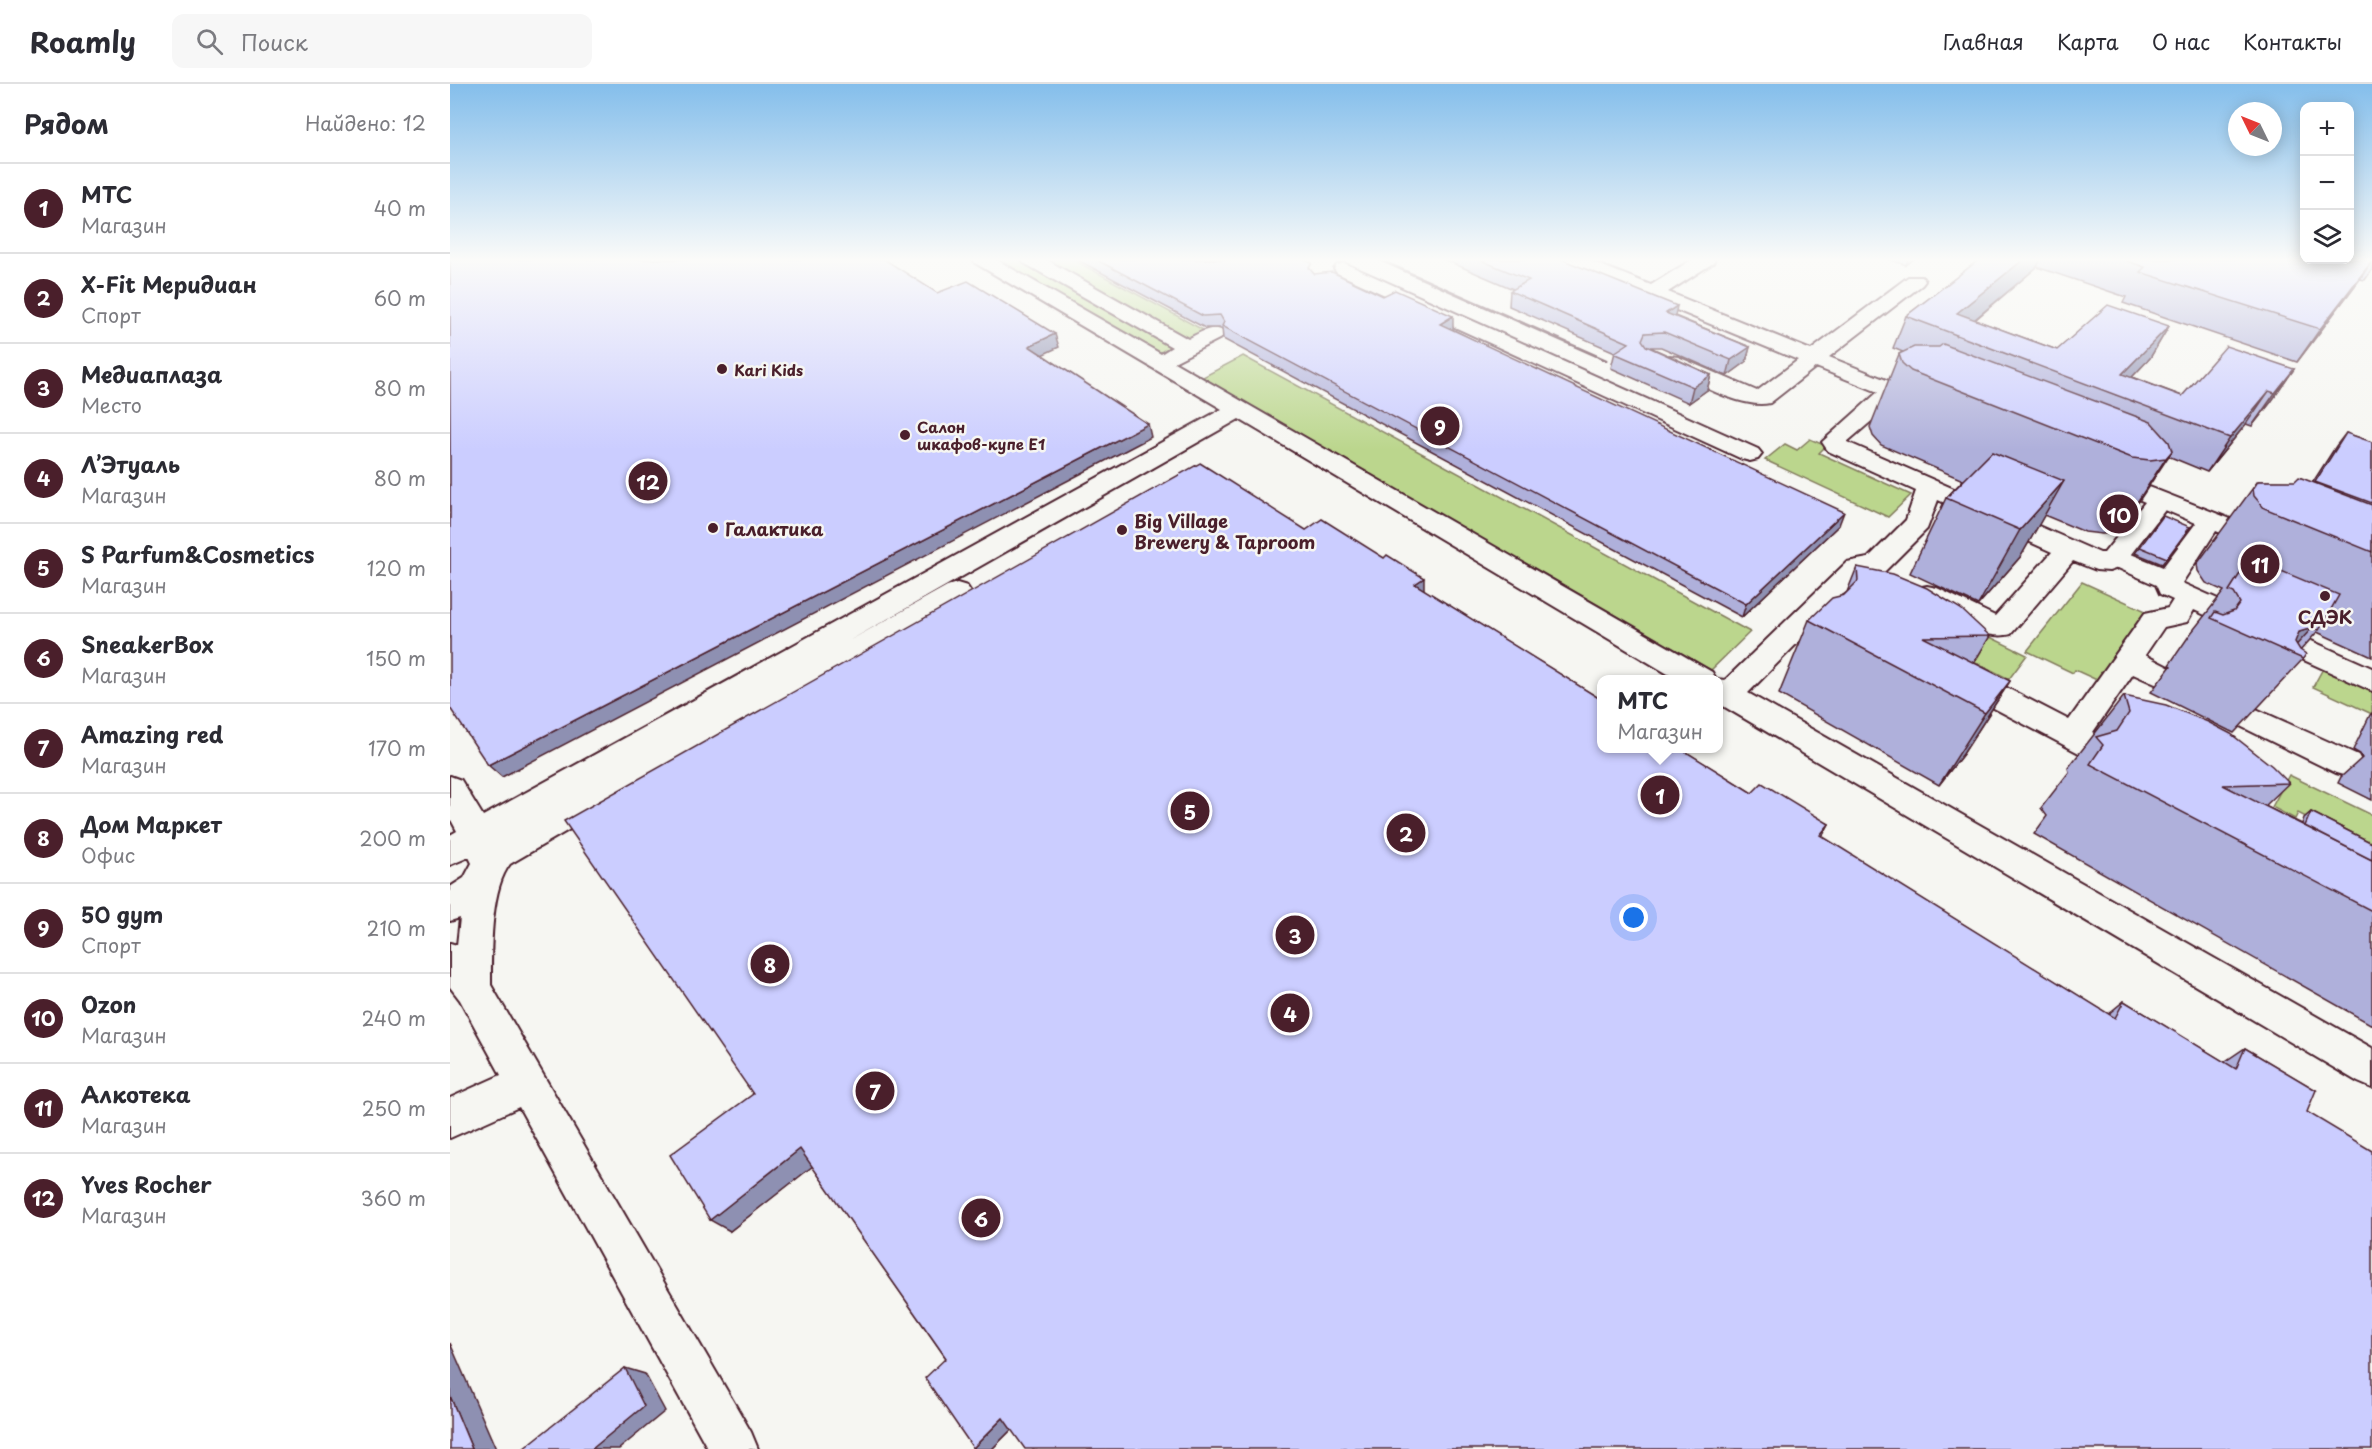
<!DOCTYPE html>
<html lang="ru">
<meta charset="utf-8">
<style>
:root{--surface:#fff;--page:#f7f7f7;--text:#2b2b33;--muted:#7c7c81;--line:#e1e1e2;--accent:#4a1f2b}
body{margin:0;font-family:"Playpen Sans",sans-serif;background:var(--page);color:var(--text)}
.controls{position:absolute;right:18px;top:18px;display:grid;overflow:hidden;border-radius:12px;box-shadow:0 3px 15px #0003}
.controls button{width:54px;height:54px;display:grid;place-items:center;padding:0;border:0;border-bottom:2px solid var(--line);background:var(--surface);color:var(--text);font:30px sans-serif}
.compass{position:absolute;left:1778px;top:18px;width:54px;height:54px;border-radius:50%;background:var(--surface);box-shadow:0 3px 15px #0003;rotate:313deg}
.you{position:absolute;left:1184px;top:834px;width:21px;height:21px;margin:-15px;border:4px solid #fff;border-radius:50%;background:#1a73e8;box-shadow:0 0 0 9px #1a73e833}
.badge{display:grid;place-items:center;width:39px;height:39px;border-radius:50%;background:var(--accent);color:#fff;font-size:20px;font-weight:700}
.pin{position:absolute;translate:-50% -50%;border:3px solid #fff;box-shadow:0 2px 6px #0006}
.popup{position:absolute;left:1147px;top:591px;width:126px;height:78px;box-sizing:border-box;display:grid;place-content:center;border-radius:12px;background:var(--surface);filter:drop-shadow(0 2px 4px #0005);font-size:20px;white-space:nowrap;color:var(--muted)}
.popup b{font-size:22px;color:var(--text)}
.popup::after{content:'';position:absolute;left:50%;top:100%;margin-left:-12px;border:12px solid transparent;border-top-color:var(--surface)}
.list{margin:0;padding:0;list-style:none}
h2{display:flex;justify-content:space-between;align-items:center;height:78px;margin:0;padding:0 24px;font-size:26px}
h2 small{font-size:20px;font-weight:400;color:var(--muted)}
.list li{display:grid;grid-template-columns:39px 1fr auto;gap:18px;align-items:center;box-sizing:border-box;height:90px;padding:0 24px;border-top:2px solid var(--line)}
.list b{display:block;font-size:22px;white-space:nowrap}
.list p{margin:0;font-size:20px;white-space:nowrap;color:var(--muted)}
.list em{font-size:20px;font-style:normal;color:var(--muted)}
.icon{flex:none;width:33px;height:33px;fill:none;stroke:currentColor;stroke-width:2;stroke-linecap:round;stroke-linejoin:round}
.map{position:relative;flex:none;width:1922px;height:1365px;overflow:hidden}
header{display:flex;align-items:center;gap:36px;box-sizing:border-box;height:84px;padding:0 30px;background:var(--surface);border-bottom:2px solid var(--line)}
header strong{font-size:28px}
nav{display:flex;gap:33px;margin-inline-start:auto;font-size:21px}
.search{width:420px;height:54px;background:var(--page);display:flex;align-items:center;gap:15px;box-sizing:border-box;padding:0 21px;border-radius:12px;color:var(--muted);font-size:22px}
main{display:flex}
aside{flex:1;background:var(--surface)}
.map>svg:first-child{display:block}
.green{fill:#bbd68d;stroke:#827a5c;stroke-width:1.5}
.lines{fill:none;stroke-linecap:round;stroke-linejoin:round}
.minor-casing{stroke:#4a1f2b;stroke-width:4}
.minor{fill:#f6f6f2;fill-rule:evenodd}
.rail{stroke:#4a1f2b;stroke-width:3}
.wall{fill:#afb0db;stroke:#4a1f2b;stroke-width:1.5}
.shaded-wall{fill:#8e90b2;stroke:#4a1f2b;stroke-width:1.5}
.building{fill:#cbcdff;stroke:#4a1f2b;stroke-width:1.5}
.poi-dot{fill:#4a1f2b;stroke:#f6f6f2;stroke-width:2}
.labels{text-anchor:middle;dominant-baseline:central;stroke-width:5;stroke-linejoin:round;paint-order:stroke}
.far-poi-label{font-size:15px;font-weight:bold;fill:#4a1f2b;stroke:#f6f6f2;text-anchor:start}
.poi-label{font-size:18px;font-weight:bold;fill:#4a1f2b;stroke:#f6f6f2;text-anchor:start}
</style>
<header>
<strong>Roamly</strong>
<div class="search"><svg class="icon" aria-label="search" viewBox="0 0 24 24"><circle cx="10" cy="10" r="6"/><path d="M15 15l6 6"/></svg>Поиск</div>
<nav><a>Главная</a><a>Карта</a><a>О нас</a><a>Контакты</a></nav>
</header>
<main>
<aside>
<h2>Рядом<small>Найдено: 12</small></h2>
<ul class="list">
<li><span class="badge">1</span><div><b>МТС</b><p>Магазин</p></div><em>40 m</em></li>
<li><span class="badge">2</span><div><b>X-Fit Меридиан</b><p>Спорт</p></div><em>60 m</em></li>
<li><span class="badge">3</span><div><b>Медиаплаза</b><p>Место</p></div><em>80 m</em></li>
<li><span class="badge">4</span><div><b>Л’Этуаль</b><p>Магазин</p></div><em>80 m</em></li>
<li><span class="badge">5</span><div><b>S Parfum&amp;Cosmetics</b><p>Магазин</p></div><em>120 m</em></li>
<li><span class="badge">6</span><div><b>SneakerBox</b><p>Магазин</p></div><em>150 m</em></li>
<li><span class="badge">7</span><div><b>Amazing red</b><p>Магазин</p></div><em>170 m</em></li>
<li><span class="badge">8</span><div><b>Дом Маркет</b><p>Офис</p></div><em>200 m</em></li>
<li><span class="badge">9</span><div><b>50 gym</b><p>Спорт</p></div><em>210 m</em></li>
<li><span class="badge">10</span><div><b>Ozon</b><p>Магазин</p></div><em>240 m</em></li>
<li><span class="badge">11</span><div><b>Алкотека</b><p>Магазин</p></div><em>250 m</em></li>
<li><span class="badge">12</span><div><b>Yves Rocher</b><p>Магазин</p></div><em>360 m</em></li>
</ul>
</aside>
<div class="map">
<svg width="1922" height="1365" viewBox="0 0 1922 1365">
<rect width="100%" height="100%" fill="#f6f6f2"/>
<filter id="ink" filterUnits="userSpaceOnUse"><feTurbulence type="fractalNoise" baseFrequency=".0167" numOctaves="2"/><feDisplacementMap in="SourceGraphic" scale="12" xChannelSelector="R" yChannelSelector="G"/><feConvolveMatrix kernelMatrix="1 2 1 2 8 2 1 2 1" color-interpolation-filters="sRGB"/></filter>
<g filter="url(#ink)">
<!-- green -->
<g class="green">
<path d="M545,175h25l153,86 -14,8z"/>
<path d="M589,175h33l133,72 -17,9z"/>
<path d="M793,272l507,276 -39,38 -510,-292z"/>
<path d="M1360,355l16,7 -7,7 92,42 -23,22 -123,-57 20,-16 12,6z"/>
<path d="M1632,498l66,30 -49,69 -24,-11 -2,3 -46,-22z"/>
<path d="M1444,506l133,65 -18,24 -134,-68z"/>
<path d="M1875,581l47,21v28l-59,-27z"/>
<path d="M1839,691l83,40v35l-74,-37 -3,6 -23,-12z"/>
</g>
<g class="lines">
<defs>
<g id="minor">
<path d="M523,175h22l166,95 11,-7 -148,-84 -3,-4h24l143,80c12,-6 21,-13 33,-9l3,4 -3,4 -47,24 538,310 4,7 9,1 122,-118 21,-4 38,-38 10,-29 -88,-40 -6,-9 56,-50 -62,-25 -46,36c-29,7 -80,-24 -108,-36l-3,-5 3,-5 8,-1 8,1 79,34 41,-31 -236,-97 -3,-4h26l66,26 42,-26h22l-2,4 -45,29 143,58 97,-73h14l3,4 -3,4 -93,72 105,42 3,5 -3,5 -8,2 -30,-11 -49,42 253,111h4l41,-51 -48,-20 -3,-5 3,-5 9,-2 168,66 4,6 -4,6 -9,2 -9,-2 -40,-17 -34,52 190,85v23l-178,-81 -7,12 -23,5 -19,28 27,14 5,7 -5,7 -10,4 -29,-13 -40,58 44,22 5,9 -5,9 -11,3 -11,-3 -163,-86 -5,-8 5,-8 10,-3 10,3 97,50 76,-107 23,-5 5,-8 -13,-6 -4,-9 -38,-17 -9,3 -13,-1 -23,-9 -62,73c-28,8 -68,-20 -94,-32l-4,-7 4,-7 10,-2 10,2 58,28 57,-64 -114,-52 -11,29 -45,45 -9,3 -8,-2 -28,28 35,17 4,7 -4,7c-18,5 -34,-7 -50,-16l-74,75 624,355v40l-14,-6 -640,-379v-23h-40l-439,-261 -392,223 100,-56 10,-3 10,3 4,6 -4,6 -457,266c-20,25 -19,89 -19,121l260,447 7,17h-50l-189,-342 -69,31v-40l51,-23 -41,-75 -10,-13v-44l7,2 3,-27 -10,3v-34l14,-9 8,-15 -3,-6 -19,8v-30l7,-4 -7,-13v-42l11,4 22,36 739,-407 -247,-146zM1715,426l31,13 -33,44 -32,-13z"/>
<path d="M894,179l414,186 4,5 -4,5 -8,2 -8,-2 -405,-186 -3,-4 3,-4z"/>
<path d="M1795,620l113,51 5,9 -5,9 -11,3 -11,-3 -102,-50 -4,-8 4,-8z"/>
</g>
</defs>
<!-- minor casing -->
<use href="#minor" class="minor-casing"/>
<!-- minor -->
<use href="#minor" class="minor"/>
<!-- rail -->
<path class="rail" d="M928,175l228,101"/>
</g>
<!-- wall -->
<g class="wall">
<path d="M626,175h226l12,15 139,55h-1l387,196 -97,92 -519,-278 -1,-11h-17z"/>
<path d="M993,175h118l114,57 75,31 -4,15 -19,14 -66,-29h-11l61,28 -4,15 -18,13 -78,-35 4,-16 -106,-46 1,-15 3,-2z"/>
<path d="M1438,175h26l-8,6z"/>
<path d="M1530,175h392v11l-7,10 -5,-1 -63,83 -174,-59 3,-6 -89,-30 -62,53 82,30 112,-24 -19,32 -18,19 50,19 112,-27 -23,33 -19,24 -6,-2 -39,48 -39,-16 -51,77 -15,1 -17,-2 -41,-17 -23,41 -43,49 -68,-32 36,-75 17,-18 -82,-35 -8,-9 -3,-9 29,-73 4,-2 -10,-4 13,-32z"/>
<path d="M1896,349l26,9v215l-55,-25 -17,19 3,8 -69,74 -83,-41 20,-26 -2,-1 22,-32 33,-42 -18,-8 -8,-12 -1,-7 61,-83 55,1 23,-36z"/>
<path d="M1740,443l-28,37 -27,-11 5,-6z"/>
<path d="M856,446l78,28 40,32 328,203 77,31 -7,13 286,177 16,-13 100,61 21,-14 71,42 -1304,339 -20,20h-17l-2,-1 -27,-90 -134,-192 -82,65 23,-137z"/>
<path d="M1407,483l133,69 -16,27 36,18 -47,73 -24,31 -160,-91 30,-74 38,-28z"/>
<path d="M1674,612l165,87 -24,23 37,18 2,-6 7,-6 61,31v182l-338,-191 13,-18 -6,-8 28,-36 -1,-4z"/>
<path d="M1922,629v87l-34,-17 3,-6 21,-19 -2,-4 -7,-4 17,-35z"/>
</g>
<!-- shaded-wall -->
<g class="shaded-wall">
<path d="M1458,175h6l-8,6z"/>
<path d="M1574,175h17l-4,8 -81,68 1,-22z"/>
<path d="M1922,177l-12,18 -63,83 23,-33z"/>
<path d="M1227,222l-3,15 -8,-8z"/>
<path d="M1003,232v13l-13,7v-12z"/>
<path d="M1719,242l-19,32 -35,37 7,-21z"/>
<path d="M605,250l4,13 -26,12 -4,-13z"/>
<path d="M1300,263l-4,15 -19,14 4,-16z"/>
<path d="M1844,285l-23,33 -19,24 23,-33z"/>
<path d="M1261,291l-4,15 -18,13 4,-16z"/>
<path d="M1819,307l-23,33 -39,48 23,-34z"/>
<path d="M698,340l3,13 -649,340 -14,-12z"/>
<path d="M1722,367l-49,74 -6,8 49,-75z"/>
<path d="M1614,397l-43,75 -43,49 42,-75z"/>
<path d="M1394,428l-5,13 -97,92 4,-13z"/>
<path d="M974,494v19l-9,-13z"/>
<path d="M1862,544l-23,25 10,-21z"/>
<path d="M1560,597l-47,73 -24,31 46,-72z"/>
<path d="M1379,740l-10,18 1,-7z"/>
<path d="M350,1065l18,13 -88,69 -20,-11z"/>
<path d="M0,1259l46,106h-24l-22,-53z"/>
<path d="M175,1284l20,6 20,37 -46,38h-27z"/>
<path d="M553,1334l14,6 -25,25h-17l-2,-1z"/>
</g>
<!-- building -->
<g class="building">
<path d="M0,175h434l53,34 31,-12 87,53 -26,12 119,78 -660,341 -38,-57z"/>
<path d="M645,175h207l10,4 -3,5 5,6 18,-2 51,24 12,-6 58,26 -13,8 404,188 -98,92 -524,-278 2,-4 -4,-7 -17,1z"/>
<path d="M1028,175h83l116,47 -11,7 84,34 -19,13 -67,-28 -19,1 -3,7 4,6 65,29 -18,12 -79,-34 15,-10 -119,-52 19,-11z"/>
<path d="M1530,175h44l-67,54 100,37 51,-45 61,21 -47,48 60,22 44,-50 68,23 -19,24 -6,-2 -39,47 -324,-122z"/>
<path d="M1671,175h183v1l68,-1v2l-52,68 -180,-57 5,-5z"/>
<path d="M1493,260l208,78 18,20 3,9 -6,7 -16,2 -18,-2 -221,-87 -9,-8 -3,-9 15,-7h25z"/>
<path d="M1896,349l26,9v61l-57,-21z"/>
<path d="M1542,368l72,29 -44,49 -74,-32z"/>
<path d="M750,379l106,67 16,-11 62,39 3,-3 37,23 -9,6 187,116v48h78l72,45 10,-10 67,41 -9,11 295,183 9,-17 112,68 9,-21 71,42 -9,22 65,39v298h-1347l-22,-31 -30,30 -48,-70 21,-20 -146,-209 -90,71 -40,-65 83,-61 -189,-273z"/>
<path d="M1849,393l73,28v47l-108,-44 -10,-12 -1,-7 5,-8h37z"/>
<path d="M1713,432l27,11 -23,31 -27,-11z"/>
<path d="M1800,474l89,37 -20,35 -7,-2 -13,4 -4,10 5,8 6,4 -3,5 -92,-41 4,-6 8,3 11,-4 6,-8 -6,-10 -5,-2z"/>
<path d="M1407,483l36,7 34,14 34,21 29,27 -67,1 87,44 -25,32 -176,-93 23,-22 12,-3 14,-14z"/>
<path d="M1674,612l42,9 42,17 23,12 41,32 17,17 -66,2 149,75v51l-282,-147 13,-19 -7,-8 21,-6 12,-18z"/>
<path d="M1861,728l61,31v17l-67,-34z"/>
<path d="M175,1284l19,38 -52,43h-69z"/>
<path d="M0,1312l22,53h-22z"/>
</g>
</g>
<!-- sky -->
<linearGradient id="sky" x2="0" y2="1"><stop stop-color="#84beeb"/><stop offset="0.48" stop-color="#fbfbf9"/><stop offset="1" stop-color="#fbfbf9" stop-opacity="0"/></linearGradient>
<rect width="1922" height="366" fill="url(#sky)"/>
<!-- markers -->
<g class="poi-dot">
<circle cx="272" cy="285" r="6"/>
<circle cx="455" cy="351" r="6"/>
<circle cx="263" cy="444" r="6"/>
<circle cx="672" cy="446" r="6"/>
<circle cx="1875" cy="512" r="6"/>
</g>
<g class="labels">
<!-- far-poi labels -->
<g class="far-poi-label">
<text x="284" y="285">Kari Kids</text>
<text x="467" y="342">Салон<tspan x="467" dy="17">шкафов-купе Е1</tspan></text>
</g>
<!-- poi labels -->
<g class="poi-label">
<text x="684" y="436">Big Village<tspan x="684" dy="21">Brewery &amp; Taproom</tspan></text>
<text x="275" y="444">Галактика</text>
<text x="1875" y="532" text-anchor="middle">СДЭК</text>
</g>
</g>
</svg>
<div class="controls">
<button>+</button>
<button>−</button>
<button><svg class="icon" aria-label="layers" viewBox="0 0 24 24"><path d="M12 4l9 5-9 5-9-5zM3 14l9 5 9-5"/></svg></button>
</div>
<svg class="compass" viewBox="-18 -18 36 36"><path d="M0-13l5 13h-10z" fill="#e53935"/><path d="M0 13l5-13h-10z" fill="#7c7c81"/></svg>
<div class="you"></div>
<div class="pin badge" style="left:1210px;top:711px">1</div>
<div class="popup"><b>МТС</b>Магазин</div>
<div class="pin badge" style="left:956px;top:749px">2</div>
<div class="pin badge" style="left:845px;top:851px">3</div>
<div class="pin badge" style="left:840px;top:929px">4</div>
<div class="pin badge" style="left:740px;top:727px">5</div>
<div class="pin badge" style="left:531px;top:1134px">6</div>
<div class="pin badge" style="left:425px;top:1007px">7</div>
<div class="pin badge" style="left:320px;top:880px">8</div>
<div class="pin badge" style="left:990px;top:342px">9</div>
<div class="pin badge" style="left:1669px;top:430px">10</div>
<div class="pin badge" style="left:1810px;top:480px">11</div>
<div class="pin badge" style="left:198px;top:397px">12</div>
</div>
</main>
